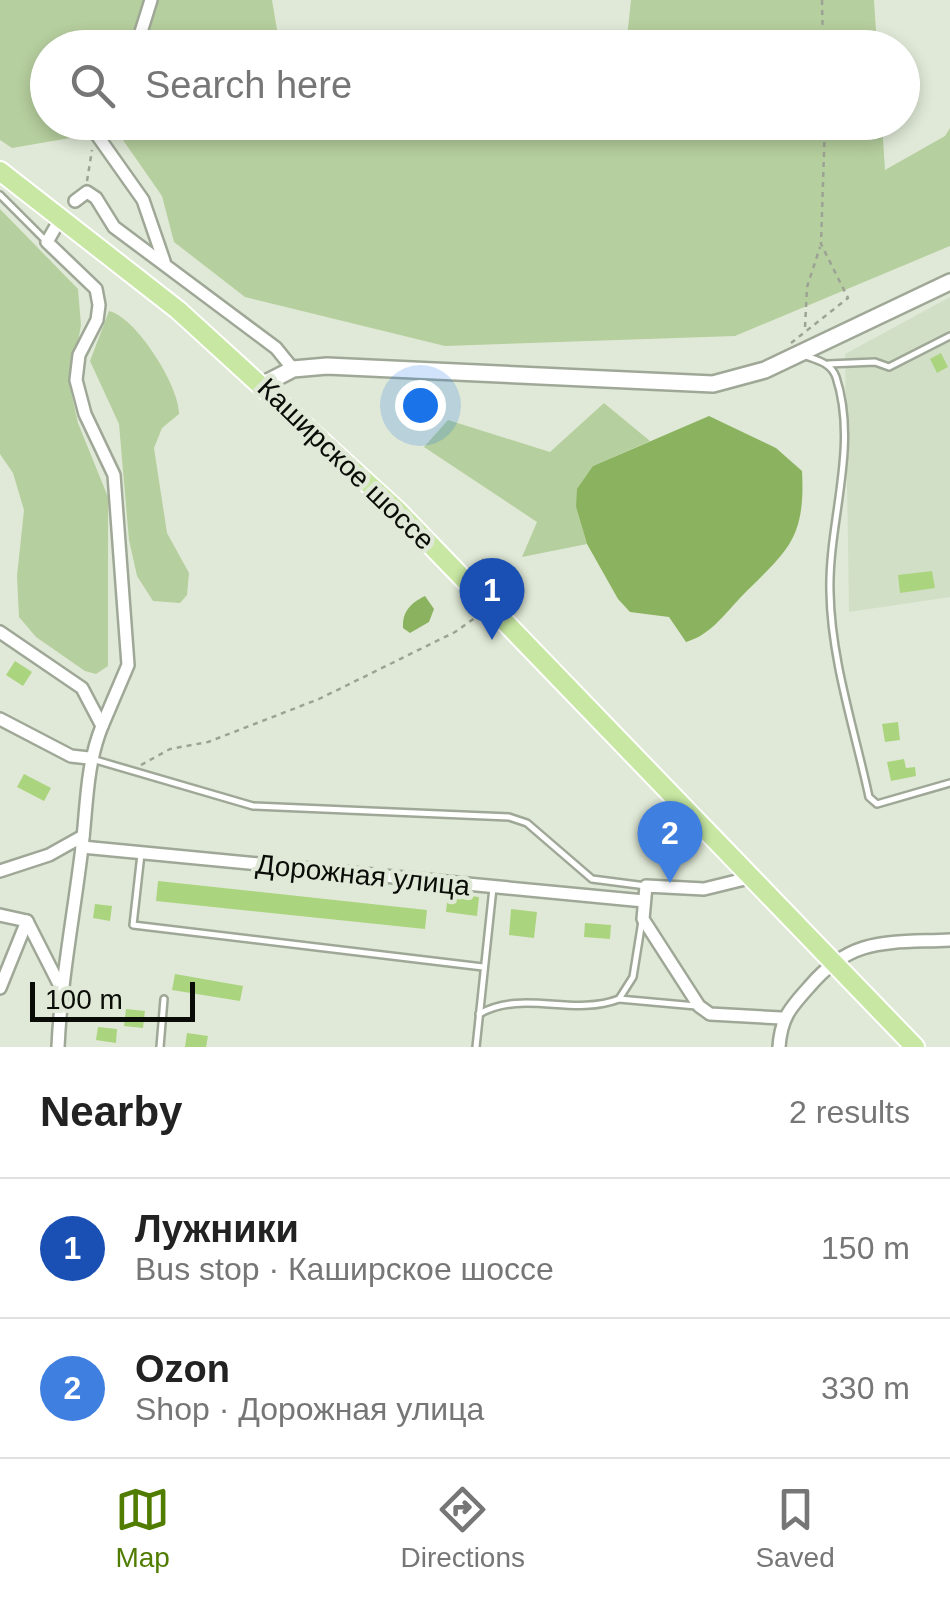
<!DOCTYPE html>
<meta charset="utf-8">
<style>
:root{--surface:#fff;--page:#f2f2f2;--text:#222;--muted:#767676;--line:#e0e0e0;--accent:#507c00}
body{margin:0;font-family:Helvetica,sans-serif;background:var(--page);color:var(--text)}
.scale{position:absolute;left:30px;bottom:25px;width:165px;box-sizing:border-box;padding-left:10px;border:5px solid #0a0d07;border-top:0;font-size:28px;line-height:35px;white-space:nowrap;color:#0a0d07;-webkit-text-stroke:8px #e0e9d7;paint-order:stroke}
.you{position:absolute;left:420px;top:405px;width:35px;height:35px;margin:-25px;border:8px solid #fff;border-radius:50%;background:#1a73e8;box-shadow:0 0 0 15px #1a73e833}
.badge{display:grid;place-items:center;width:65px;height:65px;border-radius:50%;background:var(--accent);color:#fff;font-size:32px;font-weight:700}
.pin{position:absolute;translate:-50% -82px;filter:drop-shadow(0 2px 5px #0008)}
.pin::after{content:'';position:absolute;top:52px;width:35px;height:30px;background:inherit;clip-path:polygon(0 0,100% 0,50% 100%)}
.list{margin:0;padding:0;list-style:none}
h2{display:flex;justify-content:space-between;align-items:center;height:130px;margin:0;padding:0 40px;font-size:42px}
h2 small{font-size:32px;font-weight:400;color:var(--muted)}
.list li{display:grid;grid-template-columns:65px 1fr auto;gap:30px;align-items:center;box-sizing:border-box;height:140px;padding:0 40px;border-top:2px solid var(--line)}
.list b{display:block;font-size:38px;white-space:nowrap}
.list p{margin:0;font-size:32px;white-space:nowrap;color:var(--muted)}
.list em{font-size:32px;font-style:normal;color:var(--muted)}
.icon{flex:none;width:55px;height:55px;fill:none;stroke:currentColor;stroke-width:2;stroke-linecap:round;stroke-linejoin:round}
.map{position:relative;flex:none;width:950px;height:1047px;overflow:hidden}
.search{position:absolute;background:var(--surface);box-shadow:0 5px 15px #0003;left:30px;right:30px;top:30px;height:110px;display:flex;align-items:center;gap:25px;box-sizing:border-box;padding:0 35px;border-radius:55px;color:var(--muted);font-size:38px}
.sheet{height:410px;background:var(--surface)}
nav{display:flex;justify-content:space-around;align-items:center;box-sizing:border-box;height:140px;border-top:2px solid var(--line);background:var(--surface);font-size:28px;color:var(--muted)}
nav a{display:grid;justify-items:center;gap:5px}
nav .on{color:var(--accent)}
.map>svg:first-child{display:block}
.built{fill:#d2dfc7}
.green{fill:#b6cf9e}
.water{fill:#8bb35f}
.building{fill:#abd47f}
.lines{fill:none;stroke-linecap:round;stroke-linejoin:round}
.lane-casing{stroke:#9fa897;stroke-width:10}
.street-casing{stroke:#9fa897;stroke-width:16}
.secondary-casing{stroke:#9fa897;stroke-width:20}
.primary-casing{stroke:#fff;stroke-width:22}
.path{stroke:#9ca395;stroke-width:2.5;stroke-dasharray:5 5;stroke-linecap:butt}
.lane{stroke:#fff;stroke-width:5}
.street{stroke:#fff;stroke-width:11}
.secondary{stroke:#fff;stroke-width:15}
.primary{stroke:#c7e7a2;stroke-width:18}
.labels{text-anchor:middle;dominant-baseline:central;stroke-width:9;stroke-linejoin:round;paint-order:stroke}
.street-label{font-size:28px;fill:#0a0d07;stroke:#e0e9d7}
</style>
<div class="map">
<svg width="950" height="1047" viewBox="0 0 950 1047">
<rect width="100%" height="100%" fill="#e0e9d7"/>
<!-- built -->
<path class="built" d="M950,297v300l-101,15 -4,-258z"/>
<!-- green -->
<g class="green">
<path d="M0,0h272l8,47 -232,1v74l834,1 3,47 60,-34 5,-8v118l-215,90 -290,10 -200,-49 -71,-55 -12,-46 -46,-66 -104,18 -12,-8z"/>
<path d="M631,0h243l3,47h-251z"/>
<path d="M0,209l78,80 3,36 -11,62 8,36 30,74v169l-12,8 -11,-3 -49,-34 -17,-20 -2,-41 7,-66 -11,-37 -13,-19z"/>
<path d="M109,311c27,6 71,76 70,103l-17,14 -8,20 13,85 22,40 -2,22 -7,8 -27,-2 -16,-25 -8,-36 -10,-116 -29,-63z"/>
<path d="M604,403l46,38 -57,25 -17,41 11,37 -65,13 15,-35 -113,-75 24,-27 102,32z"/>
</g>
<!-- water -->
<g class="water">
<path d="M709,416l67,32 26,23c4,71 -17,81 -62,127 -17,18 -30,37 -54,44l-17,-25 -39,-5 -12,-13 -31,-55 -11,-37 1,-18 16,-23z"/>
<path d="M425,596l9,13 -5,13 -19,11 -7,-5c-1,-17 8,-25 22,-32z"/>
</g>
<!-- building -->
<g class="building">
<path d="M941,353l7,14 -11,6 -7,-14z"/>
<path d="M932,571l3,17 -35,5 -2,-18z"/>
<path d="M15,661l17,11 -9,14 -17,-11z"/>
<path d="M898,722l2,18 -15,2 -3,-18z"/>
<path d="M904,759l2,9 9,-1 1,9 -25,5 -4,-19z"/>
<path d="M24,774l27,14 -7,13 -27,-14z"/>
<path d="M158,881l269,29 -2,19 -269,-28z"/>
<path d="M448,893l31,4 -2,19 -31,-4z"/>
<path d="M95,904l17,2 -2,15 -17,-3z"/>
<path d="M511,909l26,3 -3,26 -25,-3z"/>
<path d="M585,923l26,2 -1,14 -26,-2z"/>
<path d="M175,974l68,12 -3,15 -68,-11z"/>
<path d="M126,1009l19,2 -2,17 -19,-2z"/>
<path d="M98,1027l19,2 -1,14 -20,-3z"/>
<path d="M187,1033l21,3 -2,11h-21z"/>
</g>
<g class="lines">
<defs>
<g id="lane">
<path d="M0,195l47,47"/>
<path d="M806,356c13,5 25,7 30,21 23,70 -8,144 -6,215 1,68 25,139 39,205l8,7 73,-21"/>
<path d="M828,364l47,-2 14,5 61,-31"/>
<path d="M92,759l161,47 256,11 18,6 65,56 54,7"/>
<path d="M141,854l-8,71 350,42"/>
<path d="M619,999l77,7"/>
<path d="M479,1014c45,-25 93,3 140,-15l14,-22 9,-56"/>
<path d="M160,1047l4,-48"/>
<path d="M476,1047l17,-159"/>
</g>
<g id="street">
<path d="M136,48l15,-48"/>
<path d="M103,122l-6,13 46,65 21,61"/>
<path d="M75,201l12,-9 9,6 18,29 162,121 17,21"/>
<path d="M55,228l-8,14 49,47 3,16 -2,15 -18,35 -3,25 9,34 29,61 14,190 -26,61"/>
<path d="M0,632l82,56 20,38c-16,40 -15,79 -20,121 -8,67 -21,132 -24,200"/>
<path d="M0,719l71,37 18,2"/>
<path d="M82,847l562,54"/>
<path d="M0,871l49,-16 34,-19"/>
<path d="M753,877l-49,12 -58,-3 -3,33 56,87 11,8 71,4"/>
<path d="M0,915l27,6 34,67"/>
<path d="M0,988l27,-67"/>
<path d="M779,1047c2,-29 11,-39 30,-60 43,-51 79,-44 141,-47"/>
</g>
<path id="secondary" d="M264,384l29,-15 34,-3 386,18 52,-14 185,-88"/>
<path id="primary" d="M0,171l178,139 219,200 518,537"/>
</defs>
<!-- lane casing -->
<use href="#lane" class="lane-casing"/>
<!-- street casing -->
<use href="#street" class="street-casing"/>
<!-- secondary casing -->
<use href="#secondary" class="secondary-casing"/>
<!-- primary casing -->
<use href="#primary" class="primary-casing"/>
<!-- path -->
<g class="path">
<path d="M822,0l1,48"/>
<path d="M87,181l5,-31"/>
<path d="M805,327l2,-40 13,-40"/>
<path d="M791,343l57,-45 -27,-54 4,-122"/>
<path d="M482,559l29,30"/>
<path d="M141,765l29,-16 38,-7 111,-43 136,-67 24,-17"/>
</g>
<!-- lane -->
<use href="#lane" class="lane"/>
<!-- street -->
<use href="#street" class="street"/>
<!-- secondary -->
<use href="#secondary" class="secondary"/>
<!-- primary -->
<use href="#primary" class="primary"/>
</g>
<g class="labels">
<!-- street labels -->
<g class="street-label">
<text transform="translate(346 464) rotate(44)">Каширское шоссе</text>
<text transform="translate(363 875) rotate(6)">Дорожная улица</text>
</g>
</g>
</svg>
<div class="scale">100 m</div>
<div class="you"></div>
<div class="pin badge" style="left:492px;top:640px;background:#1a4fb4">1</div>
<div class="pin badge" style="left:670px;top:883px;background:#3f7fe0">2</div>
<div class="search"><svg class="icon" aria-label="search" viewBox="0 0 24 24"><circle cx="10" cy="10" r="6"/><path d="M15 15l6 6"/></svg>Search here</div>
</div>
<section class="sheet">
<h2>Nearby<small>2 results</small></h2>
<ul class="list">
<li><span class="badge" style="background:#1a4fb4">1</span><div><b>Лужники</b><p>Bus stop · Каширское шоссе</p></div><em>150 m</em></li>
<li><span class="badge" style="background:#3f7fe0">2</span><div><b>Ozon</b><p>Shop · Дорожная улица</p></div><em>330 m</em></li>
</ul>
</section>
<nav>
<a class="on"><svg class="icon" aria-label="map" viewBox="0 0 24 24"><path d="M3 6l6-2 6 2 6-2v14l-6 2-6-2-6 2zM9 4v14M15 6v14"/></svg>Map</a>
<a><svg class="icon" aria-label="directions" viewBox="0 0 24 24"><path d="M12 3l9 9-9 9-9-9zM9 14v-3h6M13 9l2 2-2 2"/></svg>Directions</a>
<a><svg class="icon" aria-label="saved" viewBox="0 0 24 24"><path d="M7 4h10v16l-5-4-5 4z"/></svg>Saved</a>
</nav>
